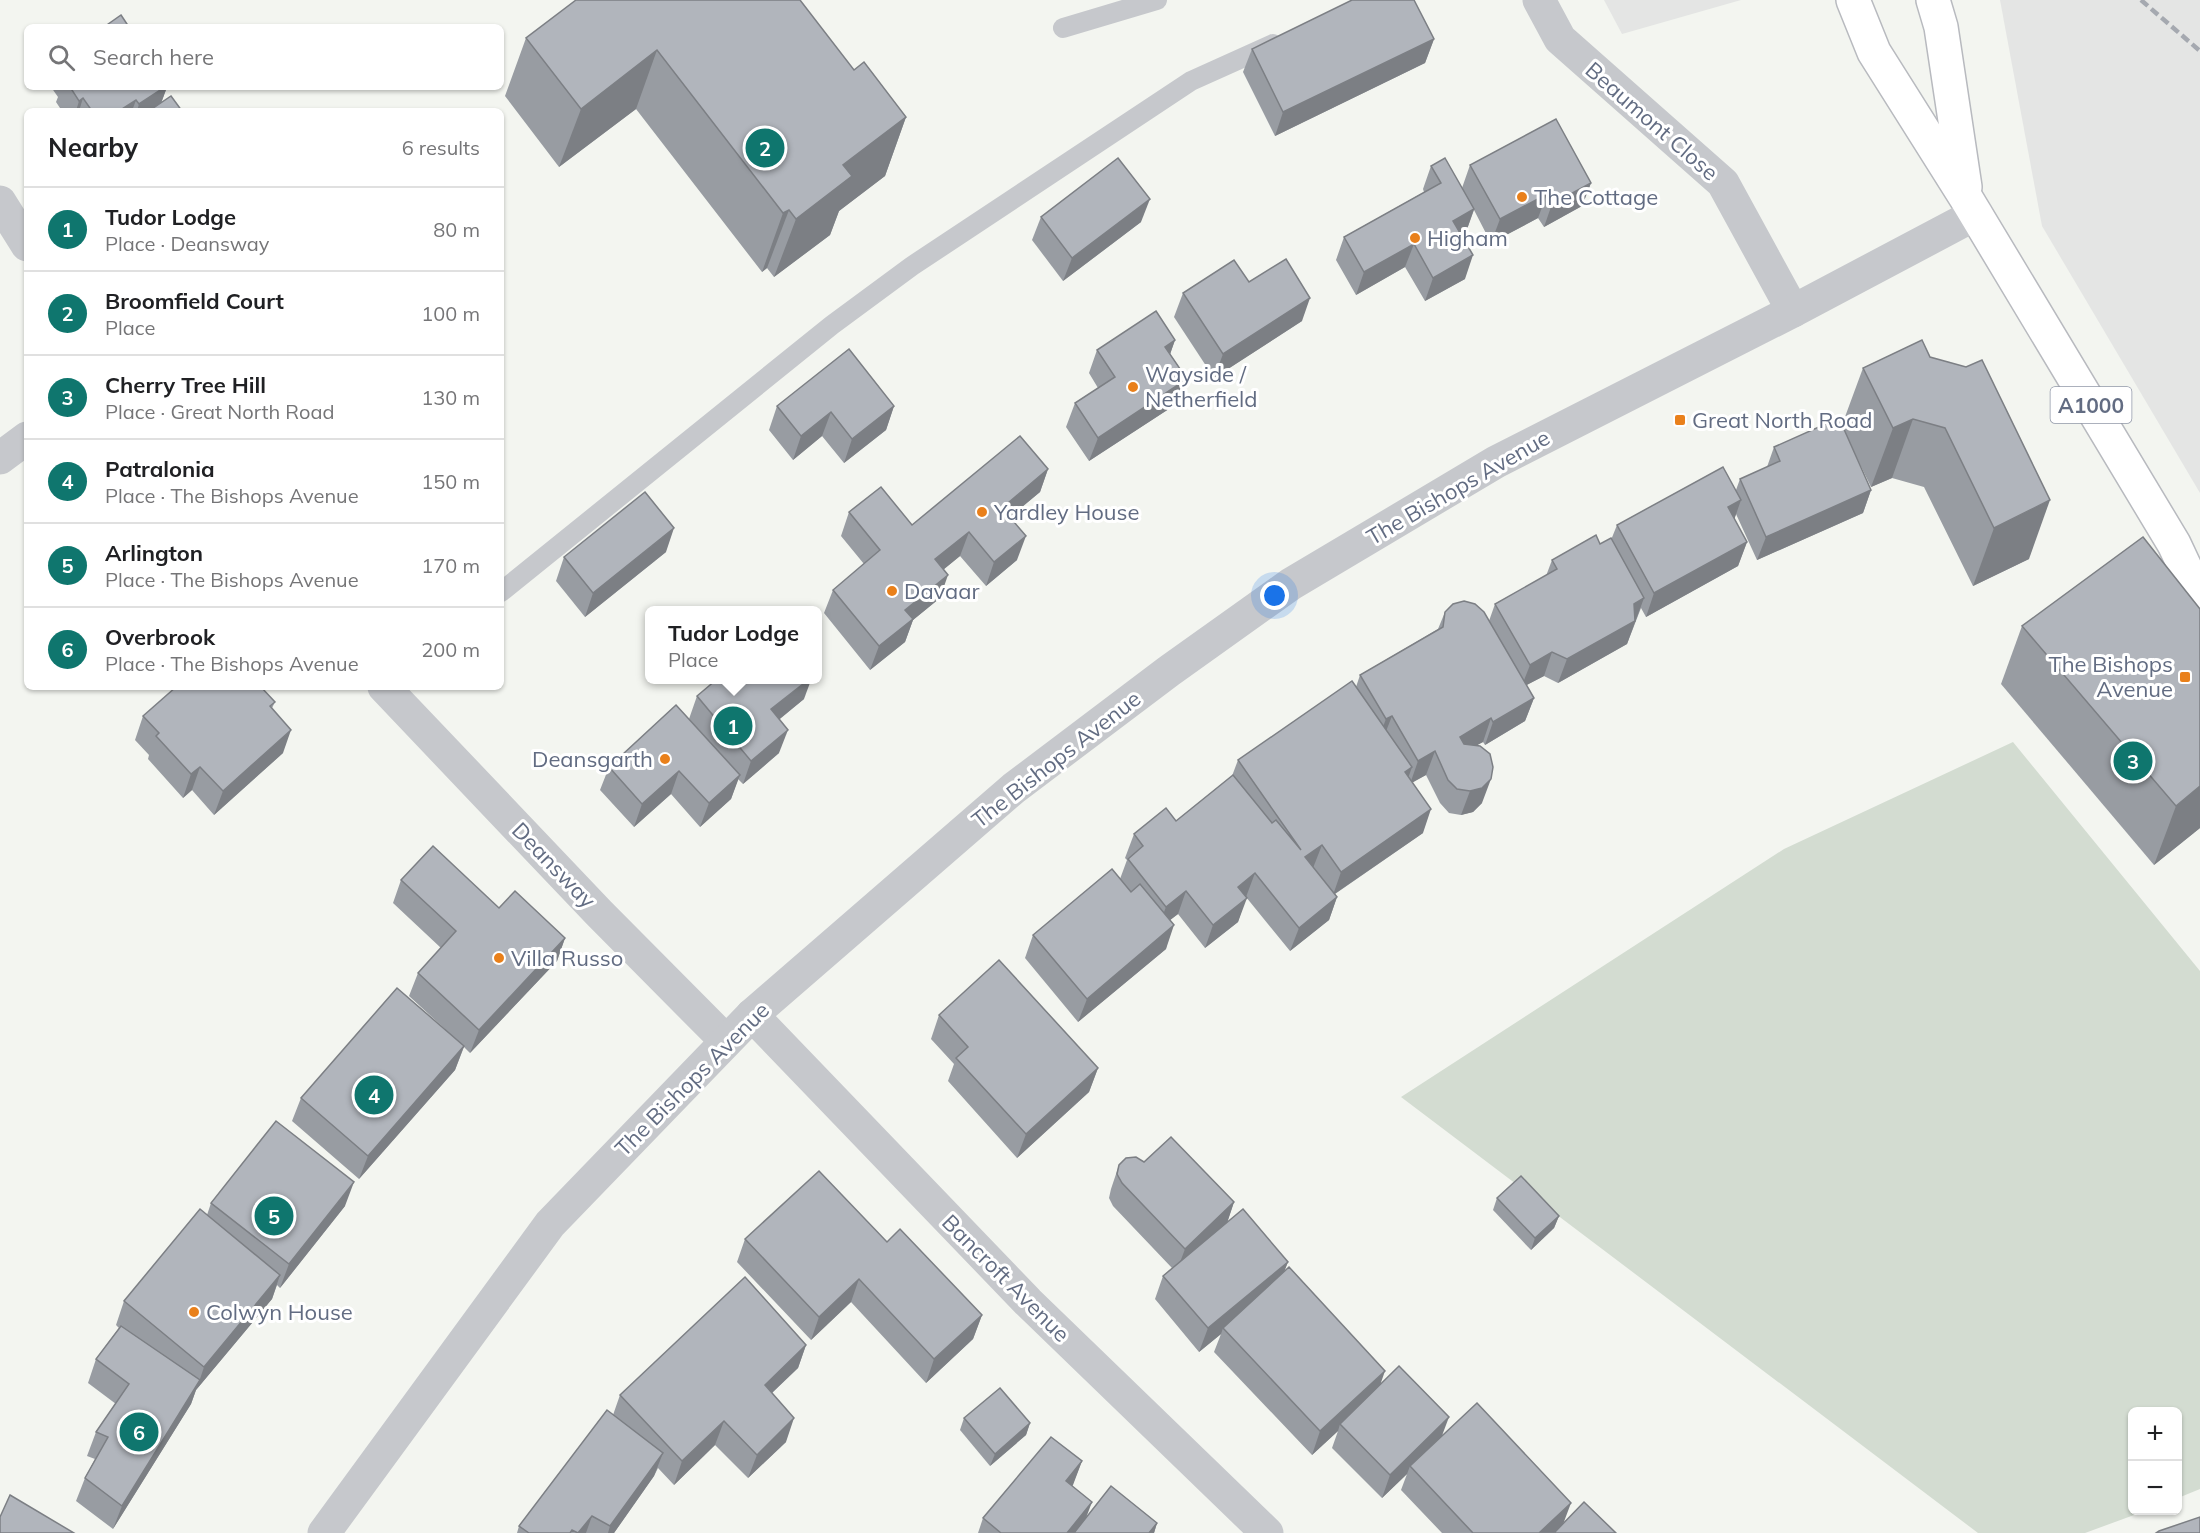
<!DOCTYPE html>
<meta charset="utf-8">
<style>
:root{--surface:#fff;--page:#f2f2f2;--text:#202124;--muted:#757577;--line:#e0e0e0;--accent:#0f766e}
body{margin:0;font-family:Mulish,sans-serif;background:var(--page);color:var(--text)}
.controls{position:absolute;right:18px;bottom:18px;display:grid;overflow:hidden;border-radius:9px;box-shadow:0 2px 4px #0004}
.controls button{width:54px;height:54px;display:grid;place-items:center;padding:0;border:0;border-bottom:2px solid var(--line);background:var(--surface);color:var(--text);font:30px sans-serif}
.you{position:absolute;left:1275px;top:596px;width:21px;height:21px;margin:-15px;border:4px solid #fff;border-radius:50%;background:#1a73e8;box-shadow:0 0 0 9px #1a73e833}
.badge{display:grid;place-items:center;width:39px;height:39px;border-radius:50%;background:var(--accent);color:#fff;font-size:20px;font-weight:700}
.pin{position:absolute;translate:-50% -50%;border:3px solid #fff;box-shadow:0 2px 6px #0006}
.popup{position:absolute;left:645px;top:606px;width:177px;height:78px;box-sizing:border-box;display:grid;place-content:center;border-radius:9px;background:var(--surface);filter:drop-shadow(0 2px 4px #0005);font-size:20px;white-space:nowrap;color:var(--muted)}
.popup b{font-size:22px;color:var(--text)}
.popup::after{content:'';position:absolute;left:50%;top:100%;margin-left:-12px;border:12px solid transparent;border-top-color:var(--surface)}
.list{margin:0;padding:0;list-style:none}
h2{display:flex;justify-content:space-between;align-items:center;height:78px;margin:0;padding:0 24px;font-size:26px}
h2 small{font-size:20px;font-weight:400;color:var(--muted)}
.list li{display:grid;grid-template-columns:39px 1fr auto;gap:18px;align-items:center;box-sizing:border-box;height:84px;padding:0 24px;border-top:2px solid var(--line)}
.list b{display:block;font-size:22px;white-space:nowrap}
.list p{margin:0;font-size:20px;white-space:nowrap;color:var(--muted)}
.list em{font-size:20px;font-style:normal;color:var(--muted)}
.icon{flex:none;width:33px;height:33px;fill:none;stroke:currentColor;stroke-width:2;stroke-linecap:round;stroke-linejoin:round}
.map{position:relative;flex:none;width:2200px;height:1533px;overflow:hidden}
.search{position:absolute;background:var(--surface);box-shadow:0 2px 4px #0004;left:24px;top:24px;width:480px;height:66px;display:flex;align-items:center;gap:15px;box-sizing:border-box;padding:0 21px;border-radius:9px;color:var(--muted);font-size:22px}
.panel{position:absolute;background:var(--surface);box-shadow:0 2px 4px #0004;left:24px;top:108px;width:480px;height:582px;border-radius:9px}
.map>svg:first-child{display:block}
.built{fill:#e4e5e4}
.green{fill:#d3dcd1}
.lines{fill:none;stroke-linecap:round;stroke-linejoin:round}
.primary-casing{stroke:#b8babf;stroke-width:36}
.service{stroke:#c6c8cc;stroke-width:20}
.minor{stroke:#c6c8cc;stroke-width:33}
.tertiary{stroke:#c6c8cc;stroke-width:33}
.primary{stroke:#fff;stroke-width:33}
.rail{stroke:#a5a9b0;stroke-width:4.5;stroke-dasharray:9 4.5;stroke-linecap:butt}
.wall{fill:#989ca2}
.shaded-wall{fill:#7c7f84}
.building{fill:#b1b5bc;stroke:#7c7f84;stroke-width:1.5}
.poi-dot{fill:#e9801b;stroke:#fff;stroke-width:2}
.labels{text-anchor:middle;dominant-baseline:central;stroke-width:6;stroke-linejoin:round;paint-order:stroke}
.shield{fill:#fff;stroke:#9198a8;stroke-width:1.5}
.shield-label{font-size:21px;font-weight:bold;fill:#626c82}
.street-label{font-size:22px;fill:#626c82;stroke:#fff}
.poi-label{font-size:22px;fill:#626c82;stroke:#fff;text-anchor:start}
</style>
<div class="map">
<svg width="2200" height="1533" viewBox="0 0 2200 1533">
<rect width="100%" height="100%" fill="#f3f5f0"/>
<!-- built -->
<g class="built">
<path d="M1604,0h137l-119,34z"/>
<path d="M2000,0h200v493l-158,-267z"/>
</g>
<!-- green -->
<path class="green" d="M2013,742l187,229v518l-22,9v-86h-46v98l13,1 -60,22h-107l-577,-436 383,-248z"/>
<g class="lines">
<defs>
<g id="primary">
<path d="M1853,0l21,52 92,146 208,346 26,55"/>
<path d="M1933,0l8,27 24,160"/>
</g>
</defs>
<!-- primary casing -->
<use href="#primary" class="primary-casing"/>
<!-- service -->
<g class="service">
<path d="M1063,28l94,-28"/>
<path d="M501,592l331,-267 80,-59 279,-185 82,-37"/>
</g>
<!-- minor -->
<g class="minor">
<path d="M1539,0l21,39 163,144 70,128"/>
<path d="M0,202l27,43"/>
<path d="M0,458l27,-20"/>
<path d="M384,687l215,226 127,128"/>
<path d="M752,1015l276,287 239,231"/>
</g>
<!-- tertiary -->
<path class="tertiary" d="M324,1533l226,-309 202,-209 262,-227 155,-117 122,-87 205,-122 297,-151 183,-97"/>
<!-- primary -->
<use href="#primary" class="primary"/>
<!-- rail -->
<path class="rail" d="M2141,0l59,51"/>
</g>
<!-- wall -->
<g class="wall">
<path d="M526,38l328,32 52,47 -21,59 -46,35 -9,24 -56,42 -7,-9 -5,4 -126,-163 -77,58 -54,-71z"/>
<path d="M1434,39l-9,24 -150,73 -32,-64 9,-23z"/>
<path d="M51,87h116l-6,16 21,8h-120l-6,-9 2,-5z"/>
<path d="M1470,165l121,18 -9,23 -38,21 -6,-9 -47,25 -17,-33 -8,22 -5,3 4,44 -40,22 -20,-34 -49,28 -20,-35 8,-23 80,-45 -1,-3 8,-23 31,22z"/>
<path d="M1041,217l100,5 -78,59 -31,-41z"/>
<path d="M1249,282l53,39 -88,57 -40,-61 9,-24z"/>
<path d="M1175,340l-5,14 17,25 -9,24 -89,58 -23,-34 9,-24 23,-15 -9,-15 8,-23z"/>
<path d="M1922,340l107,219 -56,27 -49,-99 -32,-9 -21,9 -17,-35 17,38 -8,23 -106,47 -21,-46 -2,5 13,23 -9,24 -92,51 -5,-9 -14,36 -69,39 -14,-7 -18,9 8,13 -9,23 -40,24 -2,-3 -7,3 6,58 -9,9 -12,3 -12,-2 -9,-10 -14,-28 -14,7 11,51 -88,61 2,3 -8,23 -39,31 -44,-54 -8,25 -33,26 -27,-34 -8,6 -4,29 -88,73 -53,-64 8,-23 87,-56 7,-19 -2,-2 9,-24 42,-13 56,-45 6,-16 118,-73 4,-12 78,-46 7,-17 44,9 6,-17 51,-28 6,-16 59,-20 6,-15 119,-35 4,-11 27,-12 7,-20 68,-22 21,-57z"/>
<path d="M777,406h117l-8,24 -42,33 -22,-27 -29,24 -24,-30z"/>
<path d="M1048,469l-8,23 -30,25 7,43 -31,26 -26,-30 -16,13 -4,29 -27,22 -8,22 -35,28 -46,-57 9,-23 31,-26 -23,-28 8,-24 63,13z"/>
<path d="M666,552l-81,65 -29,-36 8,-24z"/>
<path d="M2022,626l178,202 -46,37 -153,-181z"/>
<path d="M697,696l107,3 -25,20v34l-36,31 -5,-5 -7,20 -31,28 -29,-33 -37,33 -34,-37 9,-23 80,-48z"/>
<path d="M275,702l-3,6 11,45 -69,62 -22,-25 -9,8 -35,-39 1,-4 -14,-15 8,-24z"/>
<path d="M401,880l98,28 66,30 -8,23 -87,92 -6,-6 -9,23 -96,109 -67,-58 9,-23 144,-69 -36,-33 9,-23 23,-25 -48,-45z"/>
<path d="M939,1015l159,53 -9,24 -72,66 -69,-77 6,-17 -23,-25z"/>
<path d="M1144,1162l90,40 -7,21 61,39 -4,9 97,113 62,51 120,88 53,10h-174l-41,-43 6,-16 -25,24 -50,-50 6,-17 -26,24 -98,-103 7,-18 -22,18 -44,-53 8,-23 9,-8 -59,-62 -4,-8 2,-9 8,-24z"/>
<path d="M1497,1198l62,18 -5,12 -23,22 -38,-40z"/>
<path d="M211,1203l134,3 -65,82 -3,-3 -5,14 -76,91 -5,14 -78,125 -37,-28 9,-23 10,-19 -8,-3 9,-24 20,-28 -28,-21 8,-24 23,-31 -3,-3 8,-24 83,-86z"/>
<path d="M745,1239l142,3 95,73 -9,24 -47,44 -75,-81 -40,38 -74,-78z"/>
<path d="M806,1345l-8,23 -26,25 14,49 -38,36 -33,-33 -41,40 -16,-17 -4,8 -40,57h-97l2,-7 94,-111 7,-20z"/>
<path d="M964,1418l66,5 -4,12 -36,31 -30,-36z"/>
<path d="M1082,1461l-10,25 14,32 71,5 -3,10h-176l5,-15z"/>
</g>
<!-- shaded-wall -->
<g class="shaded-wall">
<path d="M1434,39l-9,24 -150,73 8,-24z"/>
<path d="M657,50l-21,59 -77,58 22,-58z"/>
<path d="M165,87h2l-8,22 -3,2h-19l2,-7z"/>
<path d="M83,98l-4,13h-3l3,-10z"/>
<path d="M136,100l-4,11h-13z"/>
<path d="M906,117l-21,59 -46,35 -9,24 -56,42 22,-58 47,-54z"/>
<path d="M1591,183l-9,23 -38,21 8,-23z"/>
<path d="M1547,194l-9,24 -47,25 9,-24z"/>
<path d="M1150,199l-9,23 -78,59 9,-23z"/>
<path d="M1474,209l-8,23 -21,12 8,-23z"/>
<path d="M789,210l-22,58 -5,4 21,-59z"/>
<path d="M1414,244l-9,23 -49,28 8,-23z"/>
<path d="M1473,255l-8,24 -40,22 8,-23z"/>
<path d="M1310,298l-8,23 -88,57 9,-24z"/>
<path d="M1175,340l-8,23 -2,-16z"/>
<path d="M1187,379l-9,24 -89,58 9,-23z"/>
<path d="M894,406l-8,24 -42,33 8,-24z"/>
<path d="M831,412l-9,24 -29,24 8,-24z"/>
<path d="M1913,419l-21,59 -21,9 22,-59z"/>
<path d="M1048,469l-8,23 -47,39 9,-23z"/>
<path d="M1871,490l-8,23 -106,47 9,-23z"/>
<path d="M1741,500l-8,23 -5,-16z"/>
<path d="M2050,500l-21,59 -56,27 21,-58z"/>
<path d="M674,528l-8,24 -81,65 8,-24z"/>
<path d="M969,532l-9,24 -33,27 8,-24z"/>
<path d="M1026,536l-9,24 -31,26 8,-24z"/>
<path d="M1747,542l-9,24 -92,51 8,-24z"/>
<path d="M948,575l-8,23 -27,22 -8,22 -35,28 9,-24 26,-36z"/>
<path d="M1644,598l-17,46 -69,39 9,-24 67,-55z"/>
<path d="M1552,652l-8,24 -23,12 9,-23z"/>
<path d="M808,680h3l-7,19 -41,34 8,-24z"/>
<path d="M1534,698l-9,23 -40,24 8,-23z"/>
<path d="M1392,716l-9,23 -6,3 9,-23z"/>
<path d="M1491,718l-8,24 -32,18 9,-23z"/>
<path d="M291,730l-8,23 -69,62 9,-24z"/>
<path d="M788,730l-9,23 -36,31 8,-23z"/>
<path d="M1435,751l-9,24 -16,9 8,-23z"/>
<path d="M200,767l-8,23 -9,8 8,-24z"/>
<path d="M1412,767l-8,23 1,-18z"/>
<path d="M679,771l-8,23 -37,33 8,-23z"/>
<path d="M740,775l-9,24 -31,28 9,-24z"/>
<path d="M1491,779l-9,24 -9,9 -12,3 9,-24z"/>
<path d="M2200,786v42l-46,37 22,-59z"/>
<path d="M1431,809l-8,24 -90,62 8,-23z"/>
<path d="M1322,845l-9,23 -8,-11z"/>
<path d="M1255,873l-9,24 -17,14 9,-24z"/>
<path d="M1186,891l-8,23 -21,16 9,-23z"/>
<path d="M1337,897l-8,23 -39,31 9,-23z"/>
<path d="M1247,898l-9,24 -33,26 8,-23z"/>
<path d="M1174,925l-8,24 -88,73 9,-23z"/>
<path d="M565,938l-8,23 -87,92 9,-23z"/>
<path d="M464,1046l-9,24 -96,109 9,-23z"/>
<path d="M1098,1068l-9,24 -72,66 9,-24z"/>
<path d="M354,1182l-9,24 -65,82 9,-24z"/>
<path d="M1234,1202l-8,24 -50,47 9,-24z"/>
<path d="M1559,1216l-5,12 -23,22 4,-12z"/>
<path d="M1288,1262l-9,23 -56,43 -2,6 -22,18 9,-24z"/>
<path d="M280,1275l-8,24 -76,91 -5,14 -78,125 9,-23 77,-124 5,-15z"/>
<path d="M859,1279l-8,23 -40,38 8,-23z"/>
<path d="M982,1315l-9,24 -47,44 8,-24z"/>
<path d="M806,1345l-8,23 -42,40 9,-23z"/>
<path d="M1385,1371l-8,23 -37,30 -2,7 -26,24 8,-24z"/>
<path d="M1449,1417l-9,24 -30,25 -3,8 -25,24 8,-23z"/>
<path d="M794,1418l-8,24 -38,36 9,-23z"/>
<path d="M724,1421l-9,24 -41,40 8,-24z"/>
<path d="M1030,1423l-4,12 -36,31 5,-12z"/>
<path d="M663,1453l-9,23 -40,57h-6l2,-7z"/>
<path d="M1082,1461l-9,24 -16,19 9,-23z"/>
<path d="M1092,1502l-9,24 -5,7h-11z"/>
<path d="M1571,1503l-9,24 -7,6h-16z"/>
<path d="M592,1516l-6,17h-8z"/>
<path d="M1157,1523l-3,10h-5z"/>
</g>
<!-- building -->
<g class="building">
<path d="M576,0h224l54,70 10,-8 42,55 -63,48 9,11 -56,43 -7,-9 -6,3 -126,-163 -76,59 -55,-71z"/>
<path d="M1352,0h62l20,39 -151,73 -31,-63z"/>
<path d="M121,15l8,12h-25z"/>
<path d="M70,87h95l-26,17 -3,-4 -17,11h-27l-9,-13 -4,3z"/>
<path d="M171,96l11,15h-33z"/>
<path d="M1556,119l35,64 -39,21 -5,-10 -47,25 -30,-54z"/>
<path d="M1118,158l32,41 -78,59 -31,-41z"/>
<path d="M1445,158l29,51 -21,12 20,34 -40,23 -19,-34 -50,28 -20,-35 97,-54 -10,-17z"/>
<path d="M1286,259l24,39 -87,56 -40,-61 51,-33 15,22z"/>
<path d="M1156,311l19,29 -10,7 22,32 -89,59 -23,-35 40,-26 -18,-27z"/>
<path d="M1922,340l8,17 36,10 16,-7 68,140 -56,28 -49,-100 -32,-9 -20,9 -30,-60z"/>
<path d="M849,349l45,57 -42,33 -21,-27 -30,24 -24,-30z"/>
<path d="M1839,418l32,72 -105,47 -26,-58 40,-18 -6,-14z"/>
<path d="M1020,436l28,33 -46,39 24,28 -32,26 -25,-30 -34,27 13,16 -43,35 8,9 -34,27 -46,-56 47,-40 -31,-38 32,-25 31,38z"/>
<path d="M1723,467l18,33 -13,7 19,35 -93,51 -37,-68z"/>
<path d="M645,492l29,36 -81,65 -29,-36z"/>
<path d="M1596,535l4,9 11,-6 33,60 -10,6 1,17 -68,38 -15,-7 -22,13 -35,-61 62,-35 -5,-9z"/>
<path d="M2143,537l57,72v177l-24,20 -154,-180z"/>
<path d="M1464,601l11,3 9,8 50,86 -41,24 -2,-4 -31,19 4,7 16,2 10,8 3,13 -2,12 -9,9 -12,3 -13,-2 -9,-9 -13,-29 -17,10 -26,-45 -6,3 -26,-44 83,-48 2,-15 8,-8z"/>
<path d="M716,680h92l-37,29 17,21 -37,31 -54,-65z"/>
<path d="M1352,681l60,86 -7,5 26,37 -90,63 -19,-27 -17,12 32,40 -38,31 -44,-55 -17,14 9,11 -34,27 -27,-34 -20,16 -38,-48 15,-13 -9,-12 32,-26 10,13 57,-46 39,48 4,-3 25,30 -63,-90z"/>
<path d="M176,687h85l14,15 -5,4 21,24 -68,61 -23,-24 -9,7 -35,-38 3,-3 -16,-17z"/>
<path d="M676,705l64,70 -31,28 -30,-32 -37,33 -33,-37z"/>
<path d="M433,846l66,62 16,-17 50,47 -86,92 -61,-57 38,-42 -55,-51z"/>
<path d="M1112,869l19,23 9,-8 34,41 -87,74 -54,-64z"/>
<path d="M999,960l99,108 -72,66 -70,-76 12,-11 -29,-32z"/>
<path d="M397,988l67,58 -96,110 -67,-58z"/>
<path d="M276,1121l78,61 -65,82 -78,-61z"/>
<path d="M1171,1137l63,65 -49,47 -63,-66 -5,-9 2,-9 7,-7 10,-1 8,5z"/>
<path d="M819,1171l68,71 13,-13 82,86 -48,44 -75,-80 -40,38 -74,-78z"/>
<path d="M1521,1176l38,40 -24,22 -38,-40z"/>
<path d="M200,1209l80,66 -76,92 -80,-66z"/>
<path d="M1243,1209l45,53 -80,66 -45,-52z"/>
<path d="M1289,1267l96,104 -65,60 -97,-103z"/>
<path d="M745,1277l61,68 -41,40 29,33 -37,37 -33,-34 -42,40 -62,-66z"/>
<path d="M121,1326l79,54 -78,126 -37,-28 23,-41 -12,-5 33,-48 -33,-25z"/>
<path d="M1399,1366l50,51 -59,58 -50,-51z"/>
<path d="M1000,1388l30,35 -35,31 -31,-36z"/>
<path d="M1477,1403l94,100 -32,30h-66l-63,-67z"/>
<path d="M607,1410l56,43 -53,73 -18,-10 -14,17 -6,-3 -2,3h-41l-10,-7z"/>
<path d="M1051,1437l31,24 -16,20 26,21 -25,31h-66l-18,-15z"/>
<path d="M1111,1486l46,37 -8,10h-75z"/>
<path d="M10,1495l64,38h-74v-16z"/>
<path d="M1584,1502l32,31h-62z"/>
<path d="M2200,1517v16h-44l3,-2z"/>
</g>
<!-- markers -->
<g class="poi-dot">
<circle cx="1522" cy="197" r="6"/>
<circle cx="1415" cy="238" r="6"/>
<circle cx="1133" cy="387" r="6"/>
<rect x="1674" y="414" width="12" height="12" rx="3"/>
<circle cx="982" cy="512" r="6"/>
<circle cx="892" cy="591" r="6"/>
<rect x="2179" y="671" width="12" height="12" rx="3"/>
<circle cx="665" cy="759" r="6"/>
<circle cx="499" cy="958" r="6"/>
<circle cx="194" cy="1312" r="6"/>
</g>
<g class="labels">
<!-- shield labels -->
<rect class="shield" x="2050.5" y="387" width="81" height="36" rx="4.5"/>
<g class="shield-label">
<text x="2091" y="405">A1000</text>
</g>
<!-- street labels -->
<g class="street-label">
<text transform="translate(1652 121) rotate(41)">Beaumont Close</text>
<text transform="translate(1458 487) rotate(-30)">The Bishops Avenue</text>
<text transform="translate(1056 759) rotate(-38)">The Bishops Avenue</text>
<text transform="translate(554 865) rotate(46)">Deansway</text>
<text transform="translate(692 1079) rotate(-45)">The Bishops Avenue</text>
<text transform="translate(1006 1278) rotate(45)">Bancroft Avenue</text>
</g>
<!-- poi labels -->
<g class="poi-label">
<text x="1534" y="197">The Cottage</text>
<text x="1427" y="238">Higham</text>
<text x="1145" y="374">Wayside /<tspan x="1145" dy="25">Netherfield</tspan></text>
<text x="1692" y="420">Great North Road</text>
<text x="994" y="512">Yardley House</text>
<text x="904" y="591">Davaar</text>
<text x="2173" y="664" text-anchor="end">The Bishops<tspan x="2173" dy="25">Avenue</tspan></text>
<text x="653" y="759" text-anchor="end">Deansgarth</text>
<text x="511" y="958">Villa Russo</text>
<text x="206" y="1312">Colwyn House</text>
</g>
</g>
</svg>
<div class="controls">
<button>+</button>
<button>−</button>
</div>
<div class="you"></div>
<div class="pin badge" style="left:733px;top:726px">1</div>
<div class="popup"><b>Tudor Lodge</b>Place</div>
<div class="pin badge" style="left:765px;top:148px">2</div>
<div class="pin badge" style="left:2133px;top:761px">3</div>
<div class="pin badge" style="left:374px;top:1095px">4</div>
<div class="pin badge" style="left:274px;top:1216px">5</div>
<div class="pin badge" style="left:139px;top:1432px">6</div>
<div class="search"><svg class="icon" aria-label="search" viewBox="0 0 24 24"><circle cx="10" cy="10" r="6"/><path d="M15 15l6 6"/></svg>Search here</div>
<section class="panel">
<h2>Nearby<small>6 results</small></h2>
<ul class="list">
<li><span class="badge">1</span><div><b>Tudor Lodge</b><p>Place · Deansway</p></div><em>80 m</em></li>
<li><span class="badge">2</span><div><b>Broomfield Court</b><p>Place</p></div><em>100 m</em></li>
<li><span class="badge">3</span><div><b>Cherry Tree Hill</b><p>Place · Great North Road</p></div><em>130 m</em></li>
<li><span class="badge">4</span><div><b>Patralonia</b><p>Place · The Bishops Avenue</p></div><em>150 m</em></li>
<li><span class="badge">5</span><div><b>Arlington</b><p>Place · The Bishops Avenue</p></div><em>170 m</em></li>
<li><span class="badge">6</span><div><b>Overbrook</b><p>Place · The Bishops Avenue</p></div><em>200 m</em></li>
</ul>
</section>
</div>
